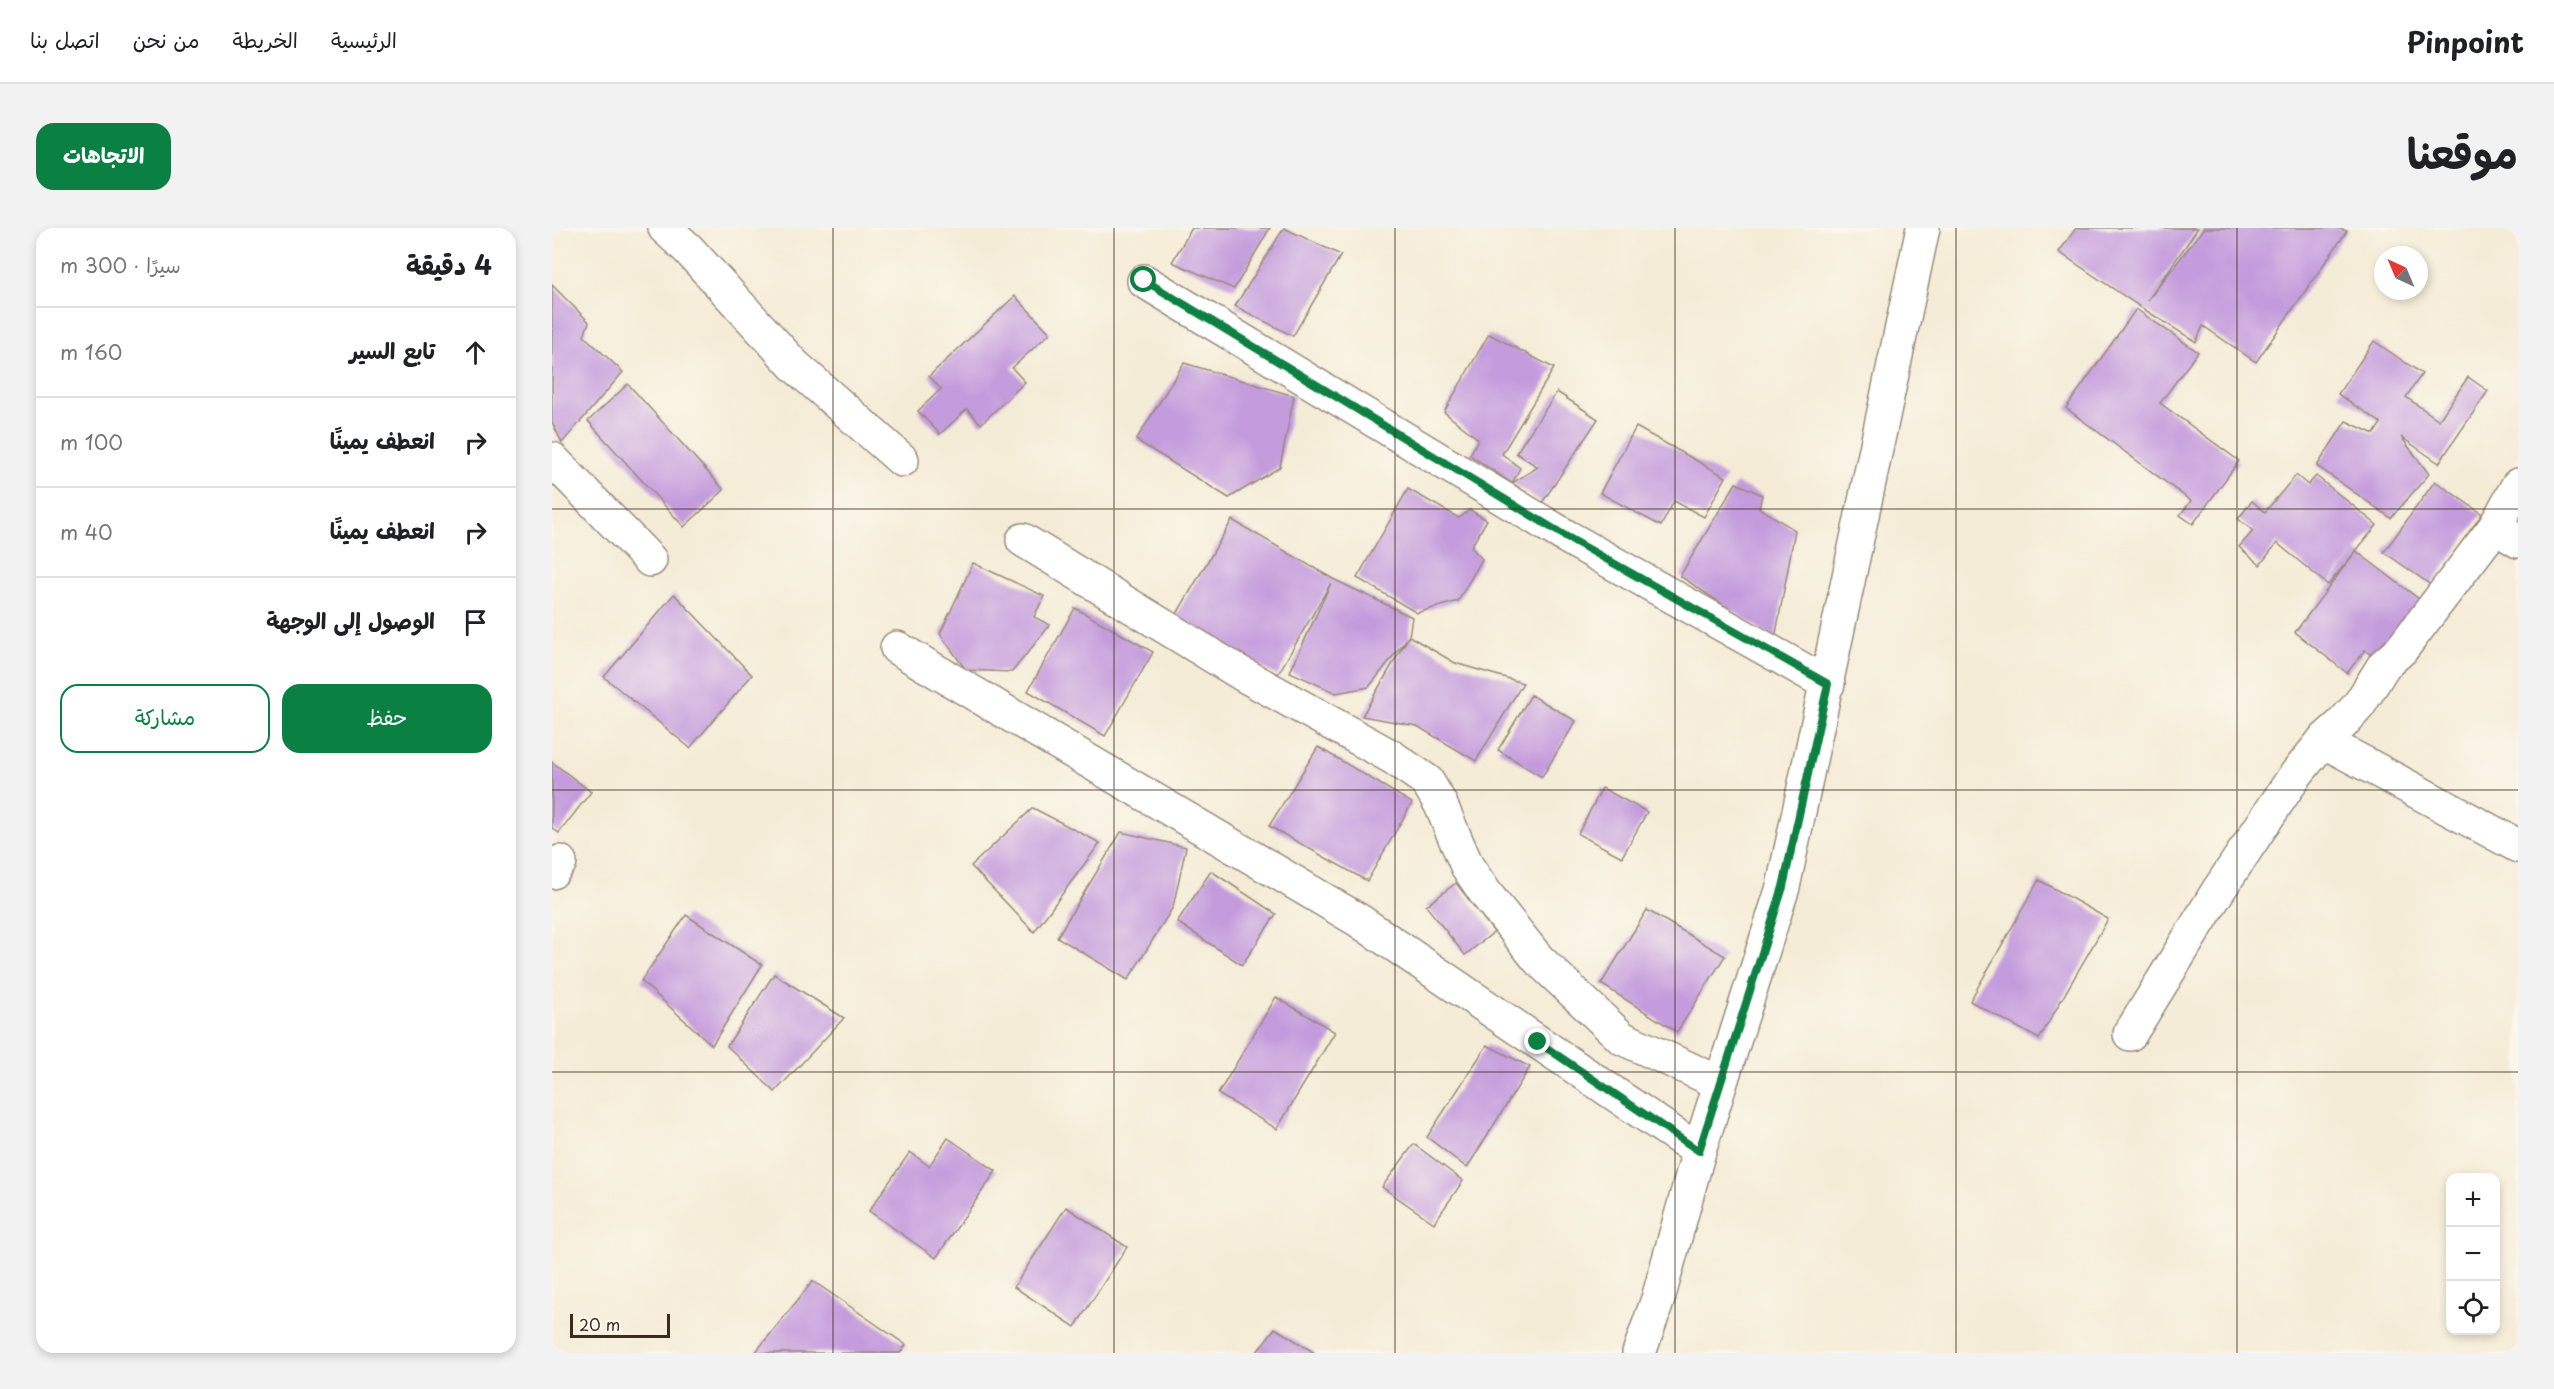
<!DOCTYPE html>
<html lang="ar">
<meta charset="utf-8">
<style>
:root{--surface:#fff;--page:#f2f2f2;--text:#202124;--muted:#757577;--line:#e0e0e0;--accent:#0b8043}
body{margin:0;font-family:"Playpen Sans","Playpen Sans Arabic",sans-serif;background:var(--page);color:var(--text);direction:rtl}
.controls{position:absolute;right:18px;bottom:18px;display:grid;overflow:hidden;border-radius:12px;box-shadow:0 3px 9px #0003}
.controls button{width:54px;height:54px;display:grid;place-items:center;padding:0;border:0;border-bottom:2px solid var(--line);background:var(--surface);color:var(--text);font:30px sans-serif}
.compass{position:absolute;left:1822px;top:18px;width:54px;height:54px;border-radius:50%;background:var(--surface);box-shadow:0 3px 9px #0003;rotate:316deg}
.scale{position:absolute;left:18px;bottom:15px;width:100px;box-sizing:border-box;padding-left:6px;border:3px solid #3b2a1e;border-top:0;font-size:16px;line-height:21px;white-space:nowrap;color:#3b2a1e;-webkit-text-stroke:4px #fbf7ec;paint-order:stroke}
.stop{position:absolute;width:18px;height:18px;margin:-14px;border:4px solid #0b8043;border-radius:50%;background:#fff}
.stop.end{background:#0b8043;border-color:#fff;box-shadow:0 2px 6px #0008}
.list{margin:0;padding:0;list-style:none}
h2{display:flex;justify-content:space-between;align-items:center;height:78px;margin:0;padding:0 24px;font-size:26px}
h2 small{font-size:20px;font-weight:400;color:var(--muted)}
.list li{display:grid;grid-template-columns:39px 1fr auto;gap:18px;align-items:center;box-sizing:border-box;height:90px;padding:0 24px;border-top:2px solid var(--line)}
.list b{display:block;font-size:22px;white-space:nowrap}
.list em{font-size:20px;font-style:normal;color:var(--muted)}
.actions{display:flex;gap:12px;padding:18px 24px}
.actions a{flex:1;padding:14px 0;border:2px solid var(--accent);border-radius:18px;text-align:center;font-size:21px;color:var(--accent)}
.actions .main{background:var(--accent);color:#fff}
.icon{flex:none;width:33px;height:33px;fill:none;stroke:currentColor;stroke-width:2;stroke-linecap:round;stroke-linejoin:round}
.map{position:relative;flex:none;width:1966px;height:1125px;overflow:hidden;direction:ltr;border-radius:18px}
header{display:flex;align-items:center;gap:36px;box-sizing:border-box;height:84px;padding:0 30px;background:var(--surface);border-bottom:2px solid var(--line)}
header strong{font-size:28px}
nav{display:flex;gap:33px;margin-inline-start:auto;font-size:21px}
.intro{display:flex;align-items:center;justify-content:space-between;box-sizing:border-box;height:144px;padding:0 36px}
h1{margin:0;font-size:42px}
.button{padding:15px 27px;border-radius:18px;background:var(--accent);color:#fff;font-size:21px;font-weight:700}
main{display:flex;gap:36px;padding:0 36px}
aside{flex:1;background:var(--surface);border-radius:18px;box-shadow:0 3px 9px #0003}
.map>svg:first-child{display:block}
.building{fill:#c49cdd}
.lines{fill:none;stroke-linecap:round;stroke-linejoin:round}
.minor-casing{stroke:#988b7a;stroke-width:36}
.minor{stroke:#fff;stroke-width:33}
.route{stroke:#0b8043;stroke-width:8}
.grid{fill:none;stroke:#3b2a1e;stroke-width:1.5;stroke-opacity:0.55}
</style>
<header>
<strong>Pinpoint</strong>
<nav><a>الرئيسية</a><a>الخريطة</a><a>من نحن</a><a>اتصل بنا</a></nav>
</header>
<div class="intro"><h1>موقعنا</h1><a class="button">الاتجاهات</a></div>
<main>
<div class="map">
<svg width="1966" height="1125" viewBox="0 0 1966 1125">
<rect width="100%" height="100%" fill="#fbf7ec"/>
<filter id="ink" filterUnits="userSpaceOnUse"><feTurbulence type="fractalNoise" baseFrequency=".0167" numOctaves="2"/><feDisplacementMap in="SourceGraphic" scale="12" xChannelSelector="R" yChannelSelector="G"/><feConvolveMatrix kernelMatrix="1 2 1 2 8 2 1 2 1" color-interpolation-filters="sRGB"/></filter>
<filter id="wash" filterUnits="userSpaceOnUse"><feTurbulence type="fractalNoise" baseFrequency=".008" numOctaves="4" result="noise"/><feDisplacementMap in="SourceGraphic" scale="24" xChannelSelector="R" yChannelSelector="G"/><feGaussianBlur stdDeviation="1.35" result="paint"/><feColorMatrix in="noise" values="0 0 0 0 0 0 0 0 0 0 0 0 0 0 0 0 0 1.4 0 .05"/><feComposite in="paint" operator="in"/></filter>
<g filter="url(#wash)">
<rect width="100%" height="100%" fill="#f5ecd7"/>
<g id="blocks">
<!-- building -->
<g class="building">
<path d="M640,0h78l-36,61 -62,-27z"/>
<path d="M732,0l57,27 -48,81 -58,-30z"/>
<path d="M1524,0h122l-50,72 56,-72h132l11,3 -91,131 -53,-36 -7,16 -54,-34 -83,-56z"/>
<path d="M0,57l37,37 -5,14 39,36 -61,71 -10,-21z"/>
<path d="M463,68l35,37 -38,35 13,14 -44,42 -14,-15 -27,25 -22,-23 23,-22 -12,-13z"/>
<path d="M1584,81l62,43 -38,51 79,58 -46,63 -13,-9 11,-14 -125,-93z"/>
<path d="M937,106l65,34 -52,86 18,14 -8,15 -42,-28 8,-16 -34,-27z"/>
<path d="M1822,113l48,33 -16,23 33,23 29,-43 20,14 -49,72 -38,-26 28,37 -38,44 -74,-52 29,-45 28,13 7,-11 -43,-29z"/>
<path d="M632,135l110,33 -14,71 -51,31 -93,-58z"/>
<path d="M76,156l96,106 -40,37 -96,-106z"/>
<path d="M1005,164l41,27 -56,84 -30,-20 26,-16 -22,-14z"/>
<path d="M1084,199l90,50 -22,40 -30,-16 -13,25 -61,-33z"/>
<path d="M1744,247l12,10 8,-9 61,49 -49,60 -51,-42 -17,22 -21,-18 14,-16 -15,-12 14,-18 13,11z"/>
<path d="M1883,253l47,33 -51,71 -47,-33z"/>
<path d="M1184,255l26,12 -3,13 36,22 -20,109 -95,-63z"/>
<path d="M856,261l51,29 11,-8 17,10 -16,27 11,12 -24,42 -41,12 -60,-35z"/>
<path d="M680,292l101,59 79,38 -3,19 46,27 68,20 -47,78 -59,-35 -55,-10 47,-80 -40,51 -33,6 -46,-21 41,-89 -54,93 -102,-59z"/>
<path d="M1804,323l72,55 -44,59 -19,-15 -18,23 -52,-41z"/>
<path d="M421,335l71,33 -10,21 16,8 -38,47 -46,-2 -26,-36z"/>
<path d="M122,366l78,81 -62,73 -86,-71z"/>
<path d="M523,380l78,44 -48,84 -77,-45z"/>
<path d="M979,467l45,26 -34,56 -44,-27z"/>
<path d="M766,519l94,56 -45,78 -98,-55z"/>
<path d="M0,534l39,30 -32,41 -7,-5z"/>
<path d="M1050,560l45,24 -25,45 -44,-23z"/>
<path d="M481,580l67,35 -66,89 -63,-66z"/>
<path d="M569,604l65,15 -13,60 -45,73 -71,-43z"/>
<path d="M659,643l65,43 -34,51 -65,-43z"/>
<path d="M1487,652l69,39 -69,120 -69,-38z"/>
<path d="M904,655l38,49 -29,23 -39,-49z"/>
<path d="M1095,682l78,46 -48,76 -76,-48z"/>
<path d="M134,687l76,50 -50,80 -71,-64z"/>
<path d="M222,746l70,44 -69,74 -48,-46z"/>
<path d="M724,769l59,35 -58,97 -59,-35z"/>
<path d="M935,817l43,22 -63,101 -40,-31z"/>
<path d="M396,910l48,33 -60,87 -67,-47 41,-59 19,14z"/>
<path d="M862,916l49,37 -29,42 -52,-36z"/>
<path d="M514,979l61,40 -52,80 -61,-40z"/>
<path d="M261,1053l93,64 -6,8h-145z"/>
<path d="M723,1100l40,25h-59z"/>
</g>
</g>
</g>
<g filter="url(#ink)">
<use href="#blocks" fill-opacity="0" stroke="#988b7a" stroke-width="1.5"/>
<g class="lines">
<defs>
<g id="minor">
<path d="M113,0l23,21 106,116 108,95"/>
<path d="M592,53l423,256 261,147"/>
<path d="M0,231l98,101"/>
<path d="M1966,257l-23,42 23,14"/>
<path d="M471,312l219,134 150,83 35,24 13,22 27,63 19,28 52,65 84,79 98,45"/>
<path d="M345,420l461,272 341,231"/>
<path d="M1771,513l195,105"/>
<path d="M0,644l8,-10"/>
<path d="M1578,806l88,-143 76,-114 29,-36 19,-17 17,-19 25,-40 17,-15 94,-123"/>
<path d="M1087,1125l19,-54 41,-148 84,-264 140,-659"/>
</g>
</defs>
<!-- minor casing -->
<use href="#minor" class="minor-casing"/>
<!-- minor -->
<use href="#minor" class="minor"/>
</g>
</g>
<g class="lines" filter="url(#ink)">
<!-- route -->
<path class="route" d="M592,52l423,257 261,147 -45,203 -84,264 -161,-109"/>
</g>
<!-- grid -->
<path class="grid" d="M281,0v1125M562,0v1125M843,0v1125M1123,0v1125M1404,0v1125M1685,0v1125M0,281h1966M0,562h1966M0,844h1966"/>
</svg>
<div class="controls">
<button>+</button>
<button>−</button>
<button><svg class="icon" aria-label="locate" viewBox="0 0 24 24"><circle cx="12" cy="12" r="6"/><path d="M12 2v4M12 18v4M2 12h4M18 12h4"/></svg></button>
</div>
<svg class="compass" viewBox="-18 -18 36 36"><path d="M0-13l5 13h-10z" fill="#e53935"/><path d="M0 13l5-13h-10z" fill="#757577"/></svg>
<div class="scale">20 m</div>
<div class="stop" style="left:592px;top:52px"></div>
<div class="stop end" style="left:986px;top:814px"></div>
</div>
<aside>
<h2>4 دقيقة<small>سيرًا · 300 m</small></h2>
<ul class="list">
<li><svg class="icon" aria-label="ahead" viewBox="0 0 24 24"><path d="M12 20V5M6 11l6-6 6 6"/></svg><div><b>تابع السير</b></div><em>160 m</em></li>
<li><svg class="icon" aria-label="right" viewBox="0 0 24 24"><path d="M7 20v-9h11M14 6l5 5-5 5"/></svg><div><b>انعطف يمينًا</b></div><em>100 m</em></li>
<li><svg class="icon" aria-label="right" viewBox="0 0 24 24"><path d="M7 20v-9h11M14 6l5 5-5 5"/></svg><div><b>انعطف يمينًا</b></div><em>40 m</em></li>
<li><svg class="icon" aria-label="arrive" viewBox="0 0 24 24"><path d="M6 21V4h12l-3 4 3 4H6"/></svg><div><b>الوصول إلى الوجهة</b></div></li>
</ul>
<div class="actions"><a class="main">حفظ</a><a>مشاركة</a></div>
</aside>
</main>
